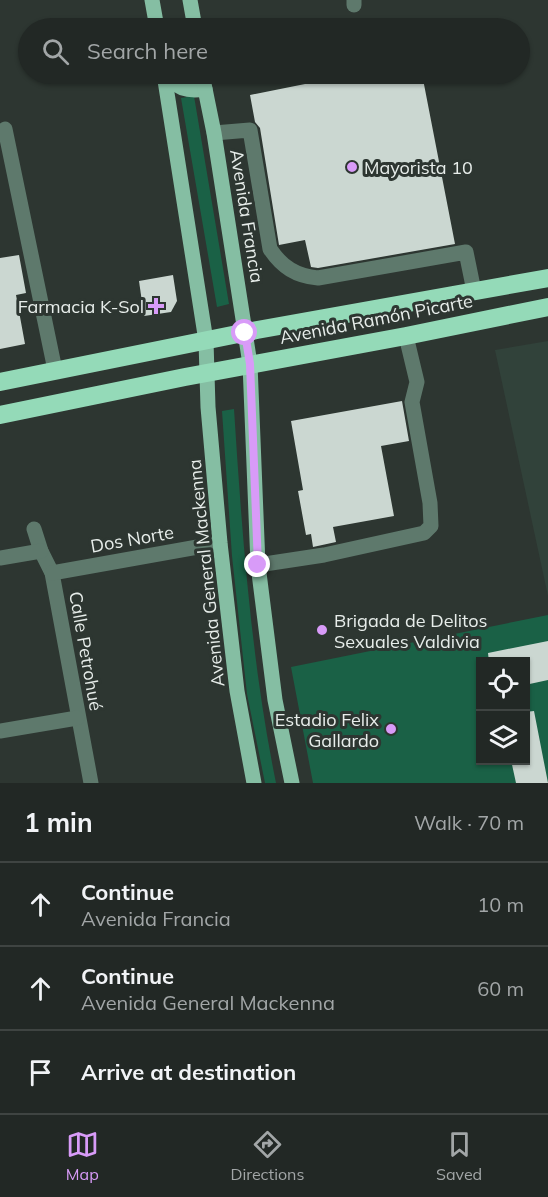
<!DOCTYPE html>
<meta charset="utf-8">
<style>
:root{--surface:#222825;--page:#2a302d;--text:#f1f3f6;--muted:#a2a6a7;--line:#3f4442;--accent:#d89bf8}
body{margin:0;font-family:Mulish,sans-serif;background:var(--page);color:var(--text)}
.controls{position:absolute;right:18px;bottom:18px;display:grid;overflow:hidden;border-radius:0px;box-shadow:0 2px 4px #0004}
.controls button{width:54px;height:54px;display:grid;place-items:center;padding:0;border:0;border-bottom:2px solid var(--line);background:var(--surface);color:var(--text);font:30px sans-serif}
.stop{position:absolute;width:18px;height:18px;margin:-14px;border:4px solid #d89bf8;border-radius:50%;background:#fff}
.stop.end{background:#d89bf8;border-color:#fff;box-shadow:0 2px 6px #0008}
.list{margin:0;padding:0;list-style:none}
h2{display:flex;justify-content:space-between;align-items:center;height:78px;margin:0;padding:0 24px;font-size:26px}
h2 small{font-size:20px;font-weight:400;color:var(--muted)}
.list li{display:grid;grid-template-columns:39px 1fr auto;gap:18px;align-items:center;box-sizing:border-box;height:84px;padding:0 24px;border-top:2px solid var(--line)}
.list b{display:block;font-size:22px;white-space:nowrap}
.list p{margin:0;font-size:20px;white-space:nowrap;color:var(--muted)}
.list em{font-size:20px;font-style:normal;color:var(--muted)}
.icon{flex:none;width:33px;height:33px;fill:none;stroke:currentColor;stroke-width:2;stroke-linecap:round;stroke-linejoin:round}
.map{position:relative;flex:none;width:548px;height:783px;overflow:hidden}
.search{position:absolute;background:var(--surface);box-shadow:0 2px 4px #0004;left:18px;right:18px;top:18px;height:66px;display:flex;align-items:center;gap:15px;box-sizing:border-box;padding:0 21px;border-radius:33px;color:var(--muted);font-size:22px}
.sheet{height:330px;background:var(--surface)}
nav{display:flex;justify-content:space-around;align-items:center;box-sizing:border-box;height:84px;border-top:2px solid var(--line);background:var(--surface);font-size:16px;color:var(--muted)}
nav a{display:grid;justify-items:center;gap:3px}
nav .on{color:var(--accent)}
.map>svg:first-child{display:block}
.built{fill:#31423a}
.green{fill:#1a6146;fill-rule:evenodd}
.building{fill:#cbd7d1}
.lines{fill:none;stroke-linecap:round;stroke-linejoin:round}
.minor{stroke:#5e796c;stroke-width:15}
.major{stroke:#85bea3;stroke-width:15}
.highway{stroke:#94dab8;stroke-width:18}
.route{stroke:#d89bf8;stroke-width:8}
.poi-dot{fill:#d89bf8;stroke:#2d3631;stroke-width:2}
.labels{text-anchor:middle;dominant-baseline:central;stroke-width:6;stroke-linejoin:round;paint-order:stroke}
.poi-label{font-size:18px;fill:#e7edea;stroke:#2d3631;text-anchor:start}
.street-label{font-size:18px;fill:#e7edea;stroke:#2d3631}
</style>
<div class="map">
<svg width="548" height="783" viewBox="0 0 548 783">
<rect width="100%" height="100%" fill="#2d3631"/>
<!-- built -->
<path class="built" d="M548,341v255l-53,-246z"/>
<!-- green -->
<g class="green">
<path d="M194,96l35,208 -12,3 -36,-209z"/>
<path d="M234,409c8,125 17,251 42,374h-11l-18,-89 -15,-138 -10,-145z"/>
<path d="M548,615v168h-235l-22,-116zM480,662h46v98h-46z"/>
</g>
<!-- building -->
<g class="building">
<path d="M303,74h119l33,170 -137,24 -7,-1 -6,-27 -26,5 -19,-117 -5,-6 -5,-27 55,-11z"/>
<path d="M19,255l7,38 -10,2 9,49 -25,5v-91z"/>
<path d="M173,275l4,26 -6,11 -27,4 -5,-35z"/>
<path d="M402,401l7,40 -28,5 13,70 -61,11 3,15 -23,5 -2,-13 -5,1 -8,-44 5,-1 -12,-69z"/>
<path d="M548,641v39l-23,5v-23h-36l-1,-9z"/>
<path d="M534,711l14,72h-32l-5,-23h14v-48z"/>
</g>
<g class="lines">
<!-- minor -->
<g class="minor">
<path d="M354,0v5"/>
<path d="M5,129l50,241"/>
<path d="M214,133l36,-3 20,119c12,18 26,27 48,29l148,-26 8,39"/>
<path d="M34,529l7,22 11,22 39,210"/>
<path d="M0,558l41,-7"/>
<path d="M258,565l66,-10 100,-22 7,-7 -1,-23 -18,-101 5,-20 -11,-46"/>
<path d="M52,573l168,-30"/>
<path d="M0,731l77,-13"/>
</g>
<!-- major -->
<g class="major">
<path d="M152,0l5,28"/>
<path d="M190,0l5,28"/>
<path d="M164,74l42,267 2,66 12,136 17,148 17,92"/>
<path d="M164,74c13,14 22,18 41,15"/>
<path d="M202,74l12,59 36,231 8,201 17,135 17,83"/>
</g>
<!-- highway -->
<g class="highway">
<path d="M0,382l257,-52 291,-52"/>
<path d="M0,415l185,-38 221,-41 142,-29"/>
</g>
</g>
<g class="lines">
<!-- route -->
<path class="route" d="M245,333l5,31 8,201"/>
</g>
<!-- markers -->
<g class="poi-dot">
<circle cx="352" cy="167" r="6"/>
<path d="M153 297h6v6h6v6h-6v6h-6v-6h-6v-6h6z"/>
<circle cx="322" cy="630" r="6"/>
<circle cx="391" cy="729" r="6"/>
</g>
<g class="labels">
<!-- poi labels -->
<g class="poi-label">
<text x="364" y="167">Mayorista 10</text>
<text x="144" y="306" text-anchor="end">Farmacia K-Sol</text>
<text x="334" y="620">Brigada de Delitos<tspan x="334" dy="21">Sexuales Valdivia</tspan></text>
<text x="379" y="719" text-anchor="end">Estadio Felix<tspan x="379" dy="21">Gallardo</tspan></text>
</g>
<!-- street labels -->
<g class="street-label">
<text transform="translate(247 216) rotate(81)">Avenida Francia</text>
<text transform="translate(376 319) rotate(-11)">Avenida Ramón Picarte</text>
<text transform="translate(132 539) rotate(-10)">Dos Norte</text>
<text transform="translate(206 573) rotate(-96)">Avenida General Mackenna</text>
<text transform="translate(86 651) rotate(80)">Calle Petrohué</text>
</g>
</g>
</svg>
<div class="controls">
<button><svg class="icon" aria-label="locate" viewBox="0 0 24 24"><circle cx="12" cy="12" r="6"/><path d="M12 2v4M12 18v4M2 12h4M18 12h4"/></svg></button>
<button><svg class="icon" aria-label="layers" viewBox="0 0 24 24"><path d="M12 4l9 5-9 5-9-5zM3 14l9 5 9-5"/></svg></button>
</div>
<div class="stop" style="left:245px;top:333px"></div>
<div class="stop end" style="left:258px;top:565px"></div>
<div class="search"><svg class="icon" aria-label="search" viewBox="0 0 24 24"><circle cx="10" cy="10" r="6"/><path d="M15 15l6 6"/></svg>Search here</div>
</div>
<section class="sheet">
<h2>1 min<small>Walk · 70 m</small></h2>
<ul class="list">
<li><svg class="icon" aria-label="ahead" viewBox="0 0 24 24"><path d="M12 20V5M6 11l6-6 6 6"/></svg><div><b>Continue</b><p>Avenida Francia</p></div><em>10 m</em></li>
<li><svg class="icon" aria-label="ahead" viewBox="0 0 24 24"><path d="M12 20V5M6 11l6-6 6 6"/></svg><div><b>Continue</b><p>Avenida General Mackenna</p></div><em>60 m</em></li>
<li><svg class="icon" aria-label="arrive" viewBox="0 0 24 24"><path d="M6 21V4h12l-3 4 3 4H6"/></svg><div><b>Arrive at destination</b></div></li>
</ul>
</section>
<nav>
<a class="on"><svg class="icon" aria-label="map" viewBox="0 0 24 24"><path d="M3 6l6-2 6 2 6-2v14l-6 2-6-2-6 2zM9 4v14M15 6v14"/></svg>Map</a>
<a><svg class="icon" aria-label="directions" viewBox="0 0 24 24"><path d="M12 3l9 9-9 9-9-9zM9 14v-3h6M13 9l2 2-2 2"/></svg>Directions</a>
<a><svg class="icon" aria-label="saved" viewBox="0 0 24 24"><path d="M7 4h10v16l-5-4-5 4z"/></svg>Saved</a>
</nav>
